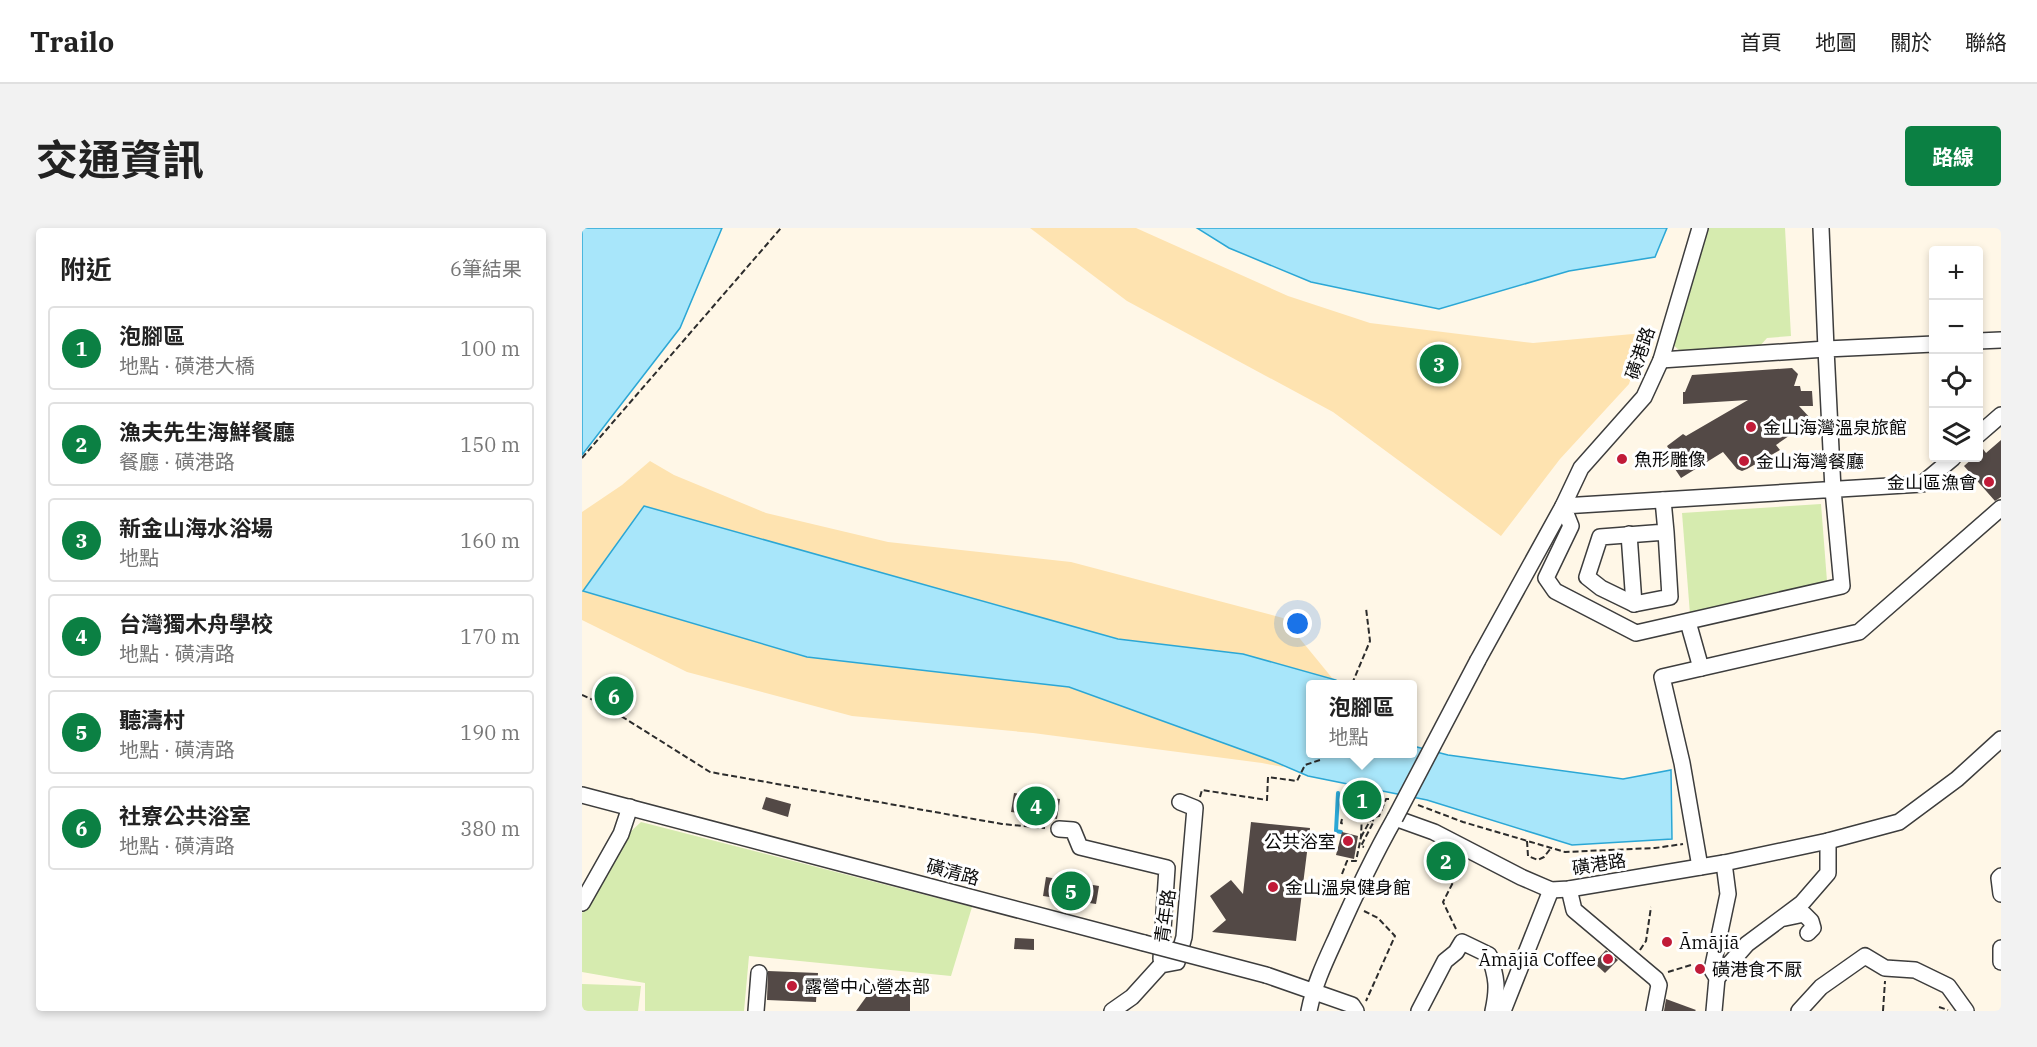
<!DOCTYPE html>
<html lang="zh-TW">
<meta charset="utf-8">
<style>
:root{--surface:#fff;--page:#f2f2f2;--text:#222;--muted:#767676;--line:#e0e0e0;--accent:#0b8043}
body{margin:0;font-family:"IBM Plex Serif","Noto Sans TC",serif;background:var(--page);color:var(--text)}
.controls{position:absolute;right:18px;top:18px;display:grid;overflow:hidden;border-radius:6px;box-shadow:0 3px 9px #0003}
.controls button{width:54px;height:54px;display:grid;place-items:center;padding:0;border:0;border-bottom:2px solid var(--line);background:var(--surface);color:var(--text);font:30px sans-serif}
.you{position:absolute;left:716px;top:396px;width:21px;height:21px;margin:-15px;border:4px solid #fff;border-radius:50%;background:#1a73e8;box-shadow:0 0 0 9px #1a73e833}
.badge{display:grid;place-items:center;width:39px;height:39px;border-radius:50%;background:var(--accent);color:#fff;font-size:20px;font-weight:700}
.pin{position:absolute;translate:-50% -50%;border:3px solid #fff;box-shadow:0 2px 6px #0006}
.popup{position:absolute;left:724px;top:452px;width:111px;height:78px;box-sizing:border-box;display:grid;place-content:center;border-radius:6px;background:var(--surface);filter:drop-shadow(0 2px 4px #0005);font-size:20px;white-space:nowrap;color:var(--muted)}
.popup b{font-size:22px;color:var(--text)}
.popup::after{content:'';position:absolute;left:50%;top:100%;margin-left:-12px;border:12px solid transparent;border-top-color:var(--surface)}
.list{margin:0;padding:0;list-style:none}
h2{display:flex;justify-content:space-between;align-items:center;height:78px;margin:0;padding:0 24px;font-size:26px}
h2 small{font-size:20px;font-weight:400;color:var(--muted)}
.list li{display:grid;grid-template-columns:39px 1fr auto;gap:18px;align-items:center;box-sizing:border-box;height:84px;margin:0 12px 12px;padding:0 12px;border:2px solid var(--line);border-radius:6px}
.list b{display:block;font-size:22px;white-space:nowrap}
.list p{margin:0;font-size:20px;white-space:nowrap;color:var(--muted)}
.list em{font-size:20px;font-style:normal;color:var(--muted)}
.icon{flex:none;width:33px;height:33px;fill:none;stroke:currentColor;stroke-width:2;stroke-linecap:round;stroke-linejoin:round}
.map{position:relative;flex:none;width:1419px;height:783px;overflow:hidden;border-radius:6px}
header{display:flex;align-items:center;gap:36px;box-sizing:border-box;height:84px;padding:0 30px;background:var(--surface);border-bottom:2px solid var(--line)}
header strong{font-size:28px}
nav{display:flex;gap:33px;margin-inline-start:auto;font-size:21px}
.intro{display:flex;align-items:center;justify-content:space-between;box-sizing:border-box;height:144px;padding:0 36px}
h1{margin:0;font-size:42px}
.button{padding:15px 27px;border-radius:6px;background:var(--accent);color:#fff;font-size:21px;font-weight:700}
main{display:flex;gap:36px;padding:0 36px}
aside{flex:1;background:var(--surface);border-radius:6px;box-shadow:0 3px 9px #0003}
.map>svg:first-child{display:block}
.green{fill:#d6ebaf}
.sand{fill:#fee3b0}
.water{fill:#a8e6fa;stroke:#2ba7d5;stroke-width:1.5}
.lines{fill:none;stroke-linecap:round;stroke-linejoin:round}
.stream{stroke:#2ba7d5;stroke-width:4}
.building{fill:#534946}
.minor-casing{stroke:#3d3d3d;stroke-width:18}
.path{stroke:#2c2c2c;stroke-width:2;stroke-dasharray:6 3;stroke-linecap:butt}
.minor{stroke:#fff;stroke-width:15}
.minor-bridge-casing{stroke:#3d3d3d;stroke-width:18;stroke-linecap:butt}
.minor-bridge{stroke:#fff;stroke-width:15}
.poi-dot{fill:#c11b38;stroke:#fff;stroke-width:2}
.labels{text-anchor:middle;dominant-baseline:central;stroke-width:6;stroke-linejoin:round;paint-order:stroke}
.street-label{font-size:18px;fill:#0a0a0a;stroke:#fff}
.poi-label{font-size:18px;fill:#0a0a0a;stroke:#fff;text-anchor:start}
</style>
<header>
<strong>Trailo</strong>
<nav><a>首頁</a><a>地圖</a><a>關於</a><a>聯絡</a></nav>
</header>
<div class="intro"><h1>交通資訊</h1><a class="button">路線</a></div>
<main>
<aside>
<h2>附近<small>6筆結果</small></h2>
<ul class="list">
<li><span class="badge">1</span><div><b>泡腳區</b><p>地點 · 磺港大橋</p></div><em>100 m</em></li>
<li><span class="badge">2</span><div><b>漁夫先生海鮮餐廳</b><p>餐廳 · 磺港路</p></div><em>150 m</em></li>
<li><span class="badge">3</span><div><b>新金山海水浴場</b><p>地點</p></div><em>160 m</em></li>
<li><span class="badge">4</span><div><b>台灣獨木舟學校</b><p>地點 · 磺清路</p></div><em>170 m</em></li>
<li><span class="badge">5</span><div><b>聽濤村</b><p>地點 · 磺清路</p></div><em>190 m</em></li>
<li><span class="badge">6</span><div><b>社寮公共浴室</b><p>地點 · 磺清路</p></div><em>380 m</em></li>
</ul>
</aside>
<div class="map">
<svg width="1419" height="783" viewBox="0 0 1419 783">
<rect width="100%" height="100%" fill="#fff7e7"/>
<!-- green -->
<g class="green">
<path d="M1126,0h77l6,108 -24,2 -8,9 -79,4 -10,-9z"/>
<path d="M1239,276l6,77 -137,33 -8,-101z"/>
<path d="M59,594l331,85 -21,69 -202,-20 -5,55h-99v-28l-63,-11v-59l11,-14 34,-64z"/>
<path d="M0,756l59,2 -3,25h-56z"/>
</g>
<!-- sand -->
<g class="sand">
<path d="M448,0h106l152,68 82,27 163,20 111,-10 -15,51 -69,75 -59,77 -168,-124 -206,-111z"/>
<path d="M68,233l24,14 92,38 122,29 183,20 212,56 54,66h-26v43l-28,40 -21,-4 -229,-30 -181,-17 -165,-44 -105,-52v-108l40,-27z"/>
</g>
<!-- water -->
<g class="water">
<path d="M0,0h140l-42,100 -98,127z"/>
<path d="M615,0h470l-12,29 -86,14 -130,38 -128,-27 -82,-34z"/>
<path d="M62,278l474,133 125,15 93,26 1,4h-26v70h102v-8l35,9 175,24 48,-9 1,69 -100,6 -145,-45 -119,-24 -35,-15 -204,-74 -262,-30 -224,-66z"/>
</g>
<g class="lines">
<!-- stream -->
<path class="stream" d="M756,565l-2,38 5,1"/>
</g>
<!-- building -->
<g class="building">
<path d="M1210,140l6,6 -4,12h6l1,5h11l1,15h-14l13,14 -36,25 4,5 -33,19 -5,2 -5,-2 -14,-17 -42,26 -8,-12 4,-3 -10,-17 16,-12 3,2 62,-36 -65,4v-12h2l7,-17z"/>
<path d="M1419,212v57l-6,4 -31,-35 9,-8h5v-5l5,-4 3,4z"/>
<path d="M27,457l17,7 -6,15 -18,-7z"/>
<path d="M432,565l46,6 -3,20 -46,-7z"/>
<path d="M184,569l25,7 -3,13 -26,-8z"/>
<path d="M669,594l59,6 -14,113 -84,-9 14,-12 -16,-24 21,-16 12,14z"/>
<path d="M760,604l16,4 -4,23 -18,-4z"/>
<path d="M464,649l53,9 -3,18 -53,-8z"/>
<path d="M433,710l19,1v11l-20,-1z"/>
<path d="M1024,722l12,10 -13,13 -11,-10z"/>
<path d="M186,743l50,2 -2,29 -49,-2z"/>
<path d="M311,753l10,1 7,8v21h-54l13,-18 11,-8z"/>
<path d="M1084,771l30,11 -1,1h-31z"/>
</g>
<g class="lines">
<defs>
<g id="minor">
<path d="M1396,113l23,-1"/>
<path d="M1352,116l-108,5 7,141 9,96 -206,47 -81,-42 -9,-13 25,-52 -8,-20 359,-22 31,-26"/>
<path d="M1079,132l165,-11 -5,-121"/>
<path d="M1396,207l23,-20"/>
<path d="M1081,272l3,32 -66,5 -13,40 14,11 33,16 36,-7 -4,-65"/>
<path d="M1047,306l5,70"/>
<path d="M1106,394l13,46"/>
<path d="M896,432l85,-154 18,-38 63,-71 17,-37 39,-132"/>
<path d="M0,567l562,148"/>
<path d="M477,601l14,1 7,17 87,21 -6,91"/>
<path d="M1118,639l-18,-104 -20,-86 197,-45 142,-124"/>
<path d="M1419,648l-2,2 2,16"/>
<path d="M987,661l5,21 82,69 3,6 -5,26"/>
<path d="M0,675l39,-69 9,-27"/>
<path d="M1203,690l19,-4 7,7 2,7 -5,5"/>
<path d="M1419,720v14"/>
<path d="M684,747l86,30 4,6"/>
<path d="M1135,750l30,-34 55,-41 26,-30v-32"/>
<path d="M174,783l3,-38"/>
<path d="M530,783l20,-14 29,-32 16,-3 7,-25 11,-129 -15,-6"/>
<path d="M727,783c5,-26 16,-49 27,-73 18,-41 37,-81 59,-120l39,14 87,45 30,13 18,-1 155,-26 104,-22 71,-19 58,-43 44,-40"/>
<path d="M837,783l26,-50 11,-9 6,-10 27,13c8,23 9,33 4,56"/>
<path d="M921,783l48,-121"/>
<path d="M1132,783l3,-33 -5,-8 16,-76 -4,-31"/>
<path d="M1217,783l22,-24 44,-31 20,12 30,2 33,16 18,25"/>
</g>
</defs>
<!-- minor casing -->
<use href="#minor" class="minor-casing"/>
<!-- path -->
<g class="path">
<path d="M0,230l199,-230"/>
<path d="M770,456l18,-43 -4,-33"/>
<path d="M0,467l20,9 108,68 292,52 43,4"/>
<path d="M618,569l2,-7 65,10 1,-23 29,4 8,-16 15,-5 3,-6"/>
<path d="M836,577l45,17 102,30 90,-4 28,-4"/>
<path d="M786,585l6,4 5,-1 3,-7"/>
<path d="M760,591l-1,4 3,1"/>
<path d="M779,609l10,-18 3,2 -13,25 3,1"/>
<path d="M945,613l1,15 10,4 6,-3 7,-9"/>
<path d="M760,646l5,-13h9l5,-24 1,-23 20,-5 4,-10h3"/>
<path d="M782,683l14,7 17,18 -29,65"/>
<path d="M874,701l-13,-27 21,-41"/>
<path d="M1058,722l6,-9 5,-34"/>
<path d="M1086,744l23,-7"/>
<path d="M1357,779l9,3"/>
<path d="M1301,783l2,-30"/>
</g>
<!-- minor -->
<use href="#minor" class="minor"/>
<defs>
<g id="minor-bridge">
<path d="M813,590l83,-158"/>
<path d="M562,715l122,32"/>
</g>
</defs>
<!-- minor-bridge casing -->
<use href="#minor-bridge" class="minor-bridge-casing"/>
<!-- minor-bridge -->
<use href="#minor-bridge" class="minor-bridge"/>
</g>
<!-- markers -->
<g class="poi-dot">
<circle cx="1169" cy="199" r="6"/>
<circle cx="1040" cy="231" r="6"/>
<circle cx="1162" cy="233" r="6"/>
<circle cx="1407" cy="254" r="6"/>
<circle cx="766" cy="613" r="6"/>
<circle cx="691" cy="659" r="6"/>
<circle cx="1085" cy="714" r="6"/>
<circle cx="1026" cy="731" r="6"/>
<circle cx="1118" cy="741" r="6"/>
<circle cx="210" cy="758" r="6"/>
</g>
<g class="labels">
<!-- street labels -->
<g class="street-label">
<text transform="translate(1058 125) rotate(-71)">磺港路</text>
<text transform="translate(1017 636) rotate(-9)">磺港路</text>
<text transform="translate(371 644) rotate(15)">磺清路</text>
<text transform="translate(583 688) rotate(-82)">青年路</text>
</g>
<!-- poi labels -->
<g class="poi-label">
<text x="1181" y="199">金山海灣溫泉旅館</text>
<text x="1052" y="231">魚形雕像</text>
<text x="1174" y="233">金山海灣餐廳</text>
<text x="1395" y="254" text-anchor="end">金山區漁會</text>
<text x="754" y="613" text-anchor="end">公共浴室</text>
<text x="703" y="659">金山溫泉健身館</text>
<text x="1097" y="714">Āmājiā</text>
<text x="1014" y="731" text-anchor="end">Āmājiā Coffee</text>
<text x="1130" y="741">磺港食不厭</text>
<text x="222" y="758">露營中心營本部</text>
</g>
</g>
</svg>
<div class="controls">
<button>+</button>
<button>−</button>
<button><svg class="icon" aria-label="locate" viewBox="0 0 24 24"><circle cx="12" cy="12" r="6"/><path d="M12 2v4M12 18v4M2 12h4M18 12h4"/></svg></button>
<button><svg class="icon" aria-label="layers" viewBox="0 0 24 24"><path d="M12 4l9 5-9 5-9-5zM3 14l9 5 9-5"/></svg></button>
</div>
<div class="you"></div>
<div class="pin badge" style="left:780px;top:572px">1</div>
<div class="popup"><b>泡腳區</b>地點</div>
<div class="pin badge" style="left:864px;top:633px">2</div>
<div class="pin badge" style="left:857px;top:136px">3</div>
<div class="pin badge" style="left:454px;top:578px">4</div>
<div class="pin badge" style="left:489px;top:663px">5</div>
<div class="pin badge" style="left:32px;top:468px">6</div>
</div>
</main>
